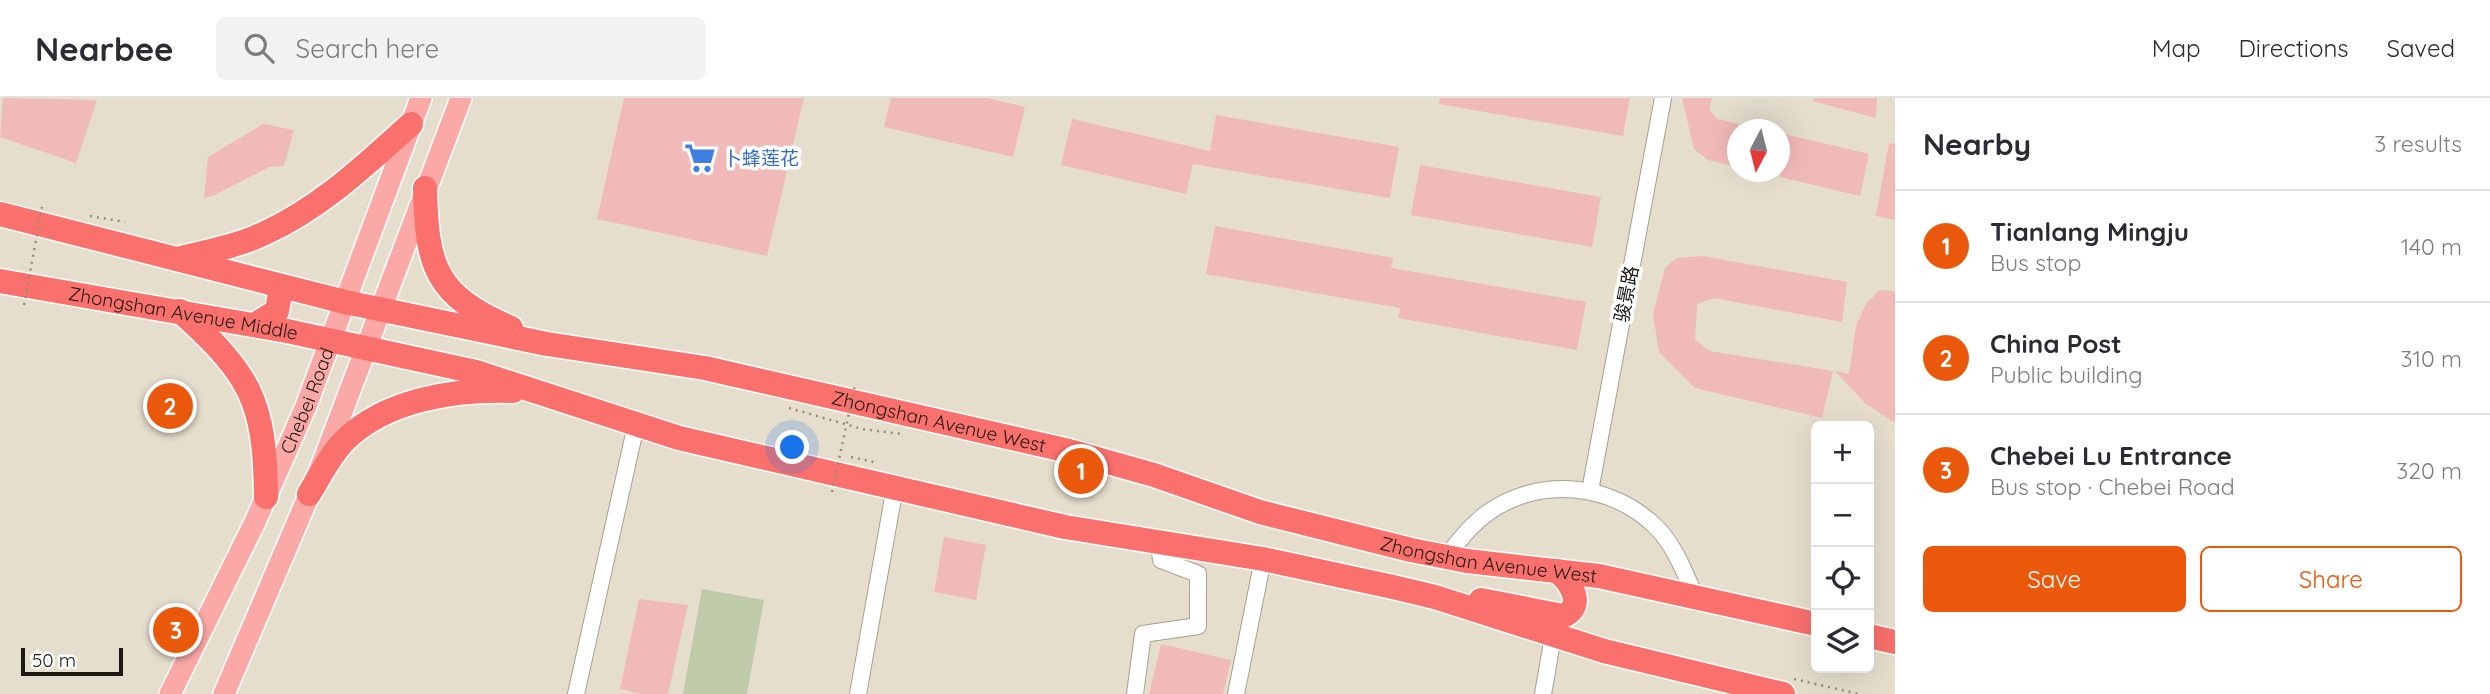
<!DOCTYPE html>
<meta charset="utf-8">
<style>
:root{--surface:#fff;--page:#f2f2f3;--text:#2b2b33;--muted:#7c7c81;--line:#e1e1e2;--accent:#ea580c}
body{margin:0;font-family:Quicksand,"Noto Sans SC",sans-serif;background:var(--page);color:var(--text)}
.controls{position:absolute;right:21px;bottom:21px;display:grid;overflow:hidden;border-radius:10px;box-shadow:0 7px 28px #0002}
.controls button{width:63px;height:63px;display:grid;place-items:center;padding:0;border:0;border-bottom:2px solid var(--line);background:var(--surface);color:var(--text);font:35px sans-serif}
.compass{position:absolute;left:1727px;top:21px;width:63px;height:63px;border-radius:50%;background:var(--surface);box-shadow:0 7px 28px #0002;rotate:187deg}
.scale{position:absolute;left:21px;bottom:18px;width:102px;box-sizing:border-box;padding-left:7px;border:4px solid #1d1a14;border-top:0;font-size:19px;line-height:24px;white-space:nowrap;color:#1d1a14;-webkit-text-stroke:5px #fff;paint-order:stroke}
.you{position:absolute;left:793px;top:350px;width:24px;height:24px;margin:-18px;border:5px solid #fff;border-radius:50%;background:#1a73e8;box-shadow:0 0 0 10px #1a73e833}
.badge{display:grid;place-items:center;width:46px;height:46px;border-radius:50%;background:var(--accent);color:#fff;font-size:23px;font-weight:700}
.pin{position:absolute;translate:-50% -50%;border:4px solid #fff;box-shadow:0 2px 7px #0006}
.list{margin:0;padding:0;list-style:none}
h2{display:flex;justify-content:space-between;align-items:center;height:91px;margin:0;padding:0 28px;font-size:30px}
h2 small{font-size:23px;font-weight:400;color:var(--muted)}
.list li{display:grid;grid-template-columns:46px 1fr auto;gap:21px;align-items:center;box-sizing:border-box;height:112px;padding:0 28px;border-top:2px solid var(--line)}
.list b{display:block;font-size:26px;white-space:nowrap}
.list p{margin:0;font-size:23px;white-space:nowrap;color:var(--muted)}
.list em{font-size:23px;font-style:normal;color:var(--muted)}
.actions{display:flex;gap:14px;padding:21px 28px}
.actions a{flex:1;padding:16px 0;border:2px solid var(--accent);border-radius:10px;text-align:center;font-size:24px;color:var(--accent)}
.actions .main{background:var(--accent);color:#fff}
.icon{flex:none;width:38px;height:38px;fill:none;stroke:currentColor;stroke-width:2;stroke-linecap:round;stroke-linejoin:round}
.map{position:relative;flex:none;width:1895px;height:596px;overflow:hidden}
header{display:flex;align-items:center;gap:42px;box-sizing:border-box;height:98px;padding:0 35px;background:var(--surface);border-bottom:2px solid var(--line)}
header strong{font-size:33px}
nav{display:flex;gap:38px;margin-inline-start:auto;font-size:24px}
.search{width:490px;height:63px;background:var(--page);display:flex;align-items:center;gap:18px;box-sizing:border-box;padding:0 24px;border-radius:10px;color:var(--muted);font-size:26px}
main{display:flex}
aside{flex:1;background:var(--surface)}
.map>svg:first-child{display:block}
.green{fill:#becaaa}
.building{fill:#f0bab9}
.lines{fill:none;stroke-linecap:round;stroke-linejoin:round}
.minor-casing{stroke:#a8a090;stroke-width:18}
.major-casing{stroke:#fff;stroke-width:24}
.highway-casing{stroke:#fff;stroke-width:27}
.path{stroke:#938d80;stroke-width:2.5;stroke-dasharray:2 5;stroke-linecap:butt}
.minor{stroke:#fff;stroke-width:16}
.major{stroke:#fba9a7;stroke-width:21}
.highway{stroke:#f9706c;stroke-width:24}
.path-bridge{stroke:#938d80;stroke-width:2.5;stroke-dasharray:2 5;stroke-linecap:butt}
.labels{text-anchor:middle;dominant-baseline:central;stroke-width:7;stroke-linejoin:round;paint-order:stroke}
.shop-label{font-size:19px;fill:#366cbe;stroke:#fff;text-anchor:start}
.street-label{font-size:19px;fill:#1d1a14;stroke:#fff}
</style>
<header>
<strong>Nearbee</strong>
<div class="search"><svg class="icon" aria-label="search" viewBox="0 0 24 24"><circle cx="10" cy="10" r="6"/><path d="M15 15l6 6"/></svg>Search here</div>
<nav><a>Map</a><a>Directions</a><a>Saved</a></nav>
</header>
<main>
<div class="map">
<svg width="1895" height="596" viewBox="0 0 1895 596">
<rect width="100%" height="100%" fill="#e6decd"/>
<!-- green -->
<path class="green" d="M702,491l62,11 -17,94h-64z"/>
<!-- building -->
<g class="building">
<path d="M3,0l94,2 -21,63 -76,-26z"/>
<path d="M624,0h180l-37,158 -170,-37z"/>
<path d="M891,0h97l37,9 -12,50 -129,-30z"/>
<path d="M1440,0h190l-7,38 -184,-32z"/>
<path d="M1682,0h30l-3,12 9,9 20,5v43l-30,-7 -14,-11z"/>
<path d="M1814,0h63l-1,20 -63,-17z"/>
<path d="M1216,17l183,32 -9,51 -197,-34 -7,30 -125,-29 11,-46 138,32z"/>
<path d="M263,26l31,6 -10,36 -15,1 -54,28 -11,3 4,-41z"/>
<path d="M1780,35l89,21 -9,42 -80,-19z"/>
<path d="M1889,45l6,1v76l-19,-4z"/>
<path d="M1420,67l181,32 -9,50 -181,-32z"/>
<path d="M1215,128l178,32 -2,10 195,34 -9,48 -179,-32 2,-10 -194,-34z"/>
<path d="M1703,158l144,26 -5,40 -128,-24 -17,6 -2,36 15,11 123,20 -11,47 -127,-30 -36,-36 -6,-38 12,-46 12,-10z"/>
<path d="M1880,192l15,1v132l-30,-20 -30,-32 14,3 7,-48 10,-22z"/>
<path d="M944,439l42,8 -10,55 -42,-8z"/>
<path d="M639,501l49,6 -20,89h-26l-22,-5z"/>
<path d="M1161,546l70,16 -8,34h-74z"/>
</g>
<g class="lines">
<defs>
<g id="minor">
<path d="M1590,393l73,-393"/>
<path d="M1446,459c12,-15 24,-31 40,-43 52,-38 125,-32 171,14 18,18 28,46 39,70"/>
<path d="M576,596l60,-269"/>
<path d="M858,596l37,-207"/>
<path d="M1135,596l8,-60 55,-8v-52l-37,-14 -2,-17"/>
<path d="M1236,596l27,-135"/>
<path d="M1543,596l10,-57"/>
</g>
<g id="major">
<path id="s1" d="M170,596l85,-172 51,-116 115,-308"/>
<path d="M224,596l97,-227 140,-369"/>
</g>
<g id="highway">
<path d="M425,90c2,78 9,107 86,140"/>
<path id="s2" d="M0,116l345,88 202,42 158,24 364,83 85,24 106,37 151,38 56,11 132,15 217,48"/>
<path d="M177,161c29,-7 61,-13 88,-26 57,-26 100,-68 146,-109"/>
<path id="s3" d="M0,183l287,50 189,41 203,66 386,89 198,32 130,28 42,10 169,54 179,43"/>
<path d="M180,213c71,64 85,90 86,186"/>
<path d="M254,227l23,-14 3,-17 -4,-9"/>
<path d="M309,396c11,-18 21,-39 36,-54 42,-41 111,-51 168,-49"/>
<path d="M1481,502l82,16c23,-10 8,-34 -6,-45"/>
<path d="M1869,538l26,6"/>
</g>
</defs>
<!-- minor casing -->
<use href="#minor" class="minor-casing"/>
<!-- major casing -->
<use href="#major" class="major-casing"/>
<!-- highway casing -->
<use href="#highway" class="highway-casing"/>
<!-- path -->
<g class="path">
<path d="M90,118l35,6"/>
<path d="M789,310l73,21 39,5"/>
<path d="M851,359l27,6"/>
<path d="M1794,581l65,15"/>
</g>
<!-- minor -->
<use href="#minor" class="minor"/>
<!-- major -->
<use href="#major" class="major"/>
<!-- highway -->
<use href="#highway" class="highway"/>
<!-- path-bridge -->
<g class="path-bridge">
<path d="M24,207l18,-98"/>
<path d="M832,394l23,-107"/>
</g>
</g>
<!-- icons -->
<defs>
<symbol id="supermarket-bare" viewBox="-9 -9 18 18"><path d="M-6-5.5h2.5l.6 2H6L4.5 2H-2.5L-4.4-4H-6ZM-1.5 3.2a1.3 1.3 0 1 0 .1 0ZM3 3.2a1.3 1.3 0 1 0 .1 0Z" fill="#3f7fe0" stroke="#fff" stroke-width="2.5" paint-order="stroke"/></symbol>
</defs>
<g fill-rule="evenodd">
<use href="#supermarket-bare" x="678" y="38" width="44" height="44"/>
</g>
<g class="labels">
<!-- shop labels -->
<g class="shop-label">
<text x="723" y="60">卜蜂莲花</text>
</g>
<!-- street labels -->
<g class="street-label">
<text transform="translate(1626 196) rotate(-79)">骏景路</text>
<text stroke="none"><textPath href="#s3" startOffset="186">Zhongshan Avenue Middle</textPath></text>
<text stroke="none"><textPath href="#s1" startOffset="324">Chebei Road</textPath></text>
<text stroke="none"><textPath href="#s2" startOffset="962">Zhongshan Avenue West</textPath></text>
<text stroke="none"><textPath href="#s2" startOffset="1530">Zhongshan Avenue West</textPath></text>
</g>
</g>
</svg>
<div class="controls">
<button>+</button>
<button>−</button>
<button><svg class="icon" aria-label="locate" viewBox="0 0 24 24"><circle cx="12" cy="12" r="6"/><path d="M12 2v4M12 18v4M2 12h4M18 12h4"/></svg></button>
<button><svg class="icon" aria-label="layers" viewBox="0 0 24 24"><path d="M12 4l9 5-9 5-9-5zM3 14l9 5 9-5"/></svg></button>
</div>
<svg class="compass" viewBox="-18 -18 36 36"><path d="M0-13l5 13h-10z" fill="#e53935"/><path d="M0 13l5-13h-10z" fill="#7c7c81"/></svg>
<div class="scale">50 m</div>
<div class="you"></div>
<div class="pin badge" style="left:1081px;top:373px">1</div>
<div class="pin badge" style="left:170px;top:308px">2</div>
<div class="pin badge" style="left:176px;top:532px">3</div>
</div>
<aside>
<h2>Nearby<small>3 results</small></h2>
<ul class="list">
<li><span class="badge">1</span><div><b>Tianlang Mingju</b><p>Bus stop</p></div><em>140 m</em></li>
<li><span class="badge">2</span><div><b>China Post</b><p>Public building</p></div><em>310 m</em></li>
<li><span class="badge">3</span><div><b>Chebei Lu Entrance</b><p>Bus stop · Chebei Road</p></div><em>320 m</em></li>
</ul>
<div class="actions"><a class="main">Save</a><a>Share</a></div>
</aside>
</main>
